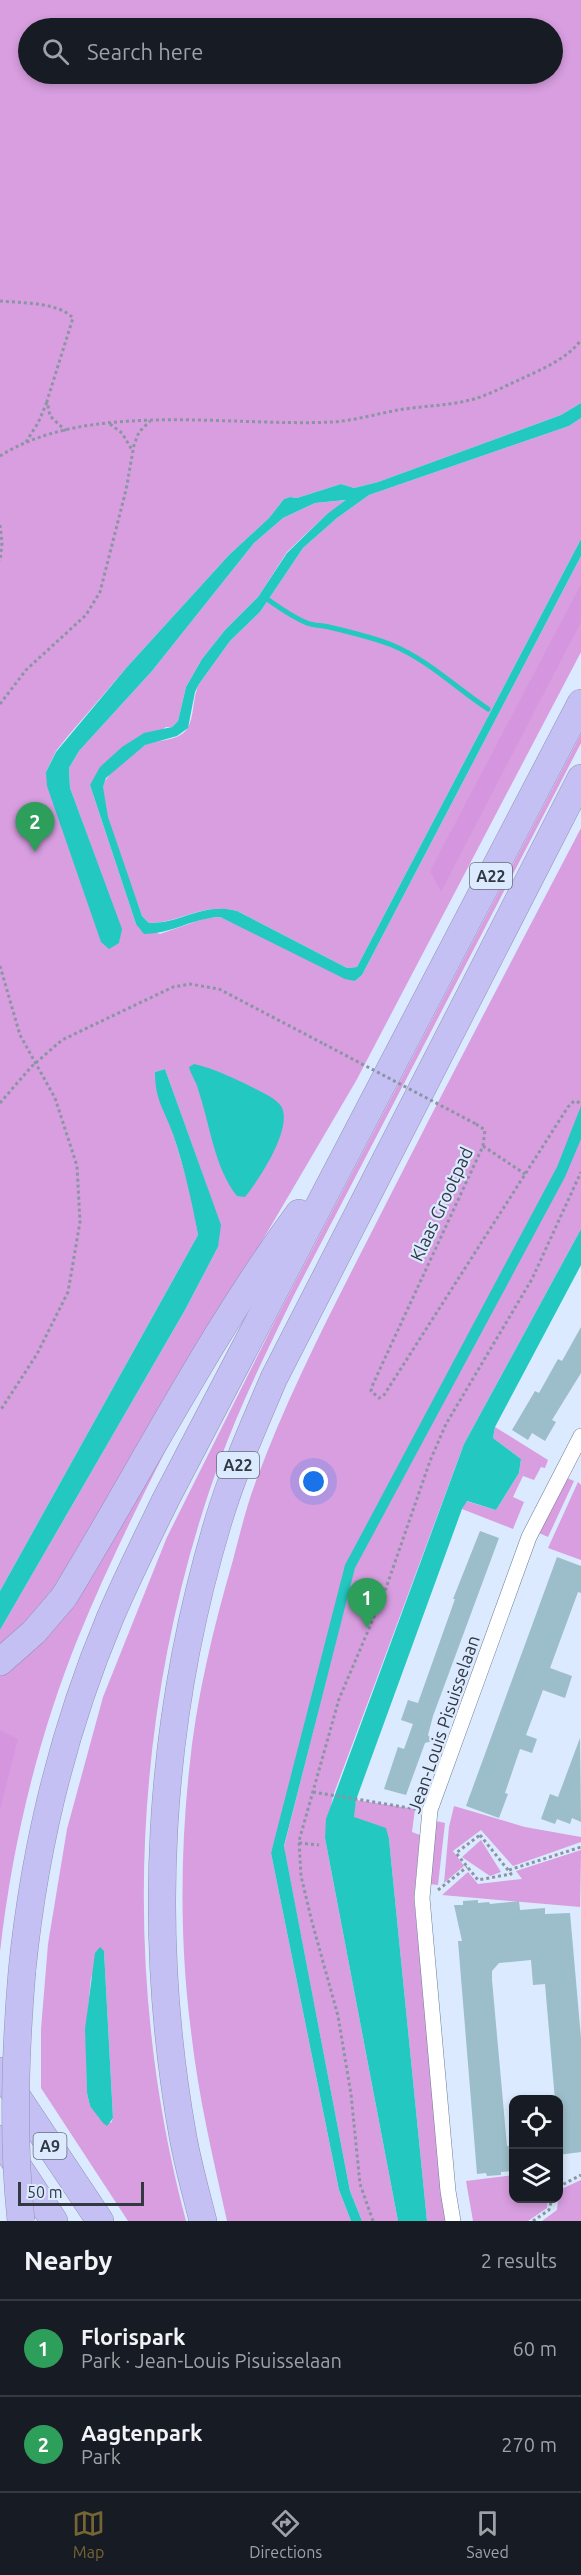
<!DOCTYPE html>
<meta charset="utf-8">
<style>
:root{--surface:#171b24;--page:#242831;--text:#f1f3f6;--muted:#9ea1a6;--line:#363941;--accent:#756532}
body{margin:0;font-family:Ubuntu,sans-serif;background:var(--page);color:var(--text)}
.controls{position:absolute;right:18px;bottom:18px;display:grid;overflow:hidden;border-radius:12px;box-shadow:0 3px 9px #0003}
.controls button{width:54px;height:54px;display:grid;place-items:center;padding:0;border:0;border-bottom:2px solid var(--line);background:var(--surface);color:var(--text);font:30px sans-serif}
.scale{position:absolute;left:18px;bottom:15px;width:126px;box-sizing:border-box;padding-left:6px;border:3px solid #323943;border-top:0;font-size:16px;line-height:21px;white-space:nowrap;color:#323943;-webkit-text-stroke:4px #dbeafe;paint-order:stroke}
.you{position:absolute;left:314px;top:1482px;width:21px;height:21px;margin:-15px;border:4px solid #fff;border-radius:50%;background:#1a73e8;box-shadow:0 0 0 9px #1a73e833}
.badge{display:grid;place-items:center;width:39px;height:39px;border-radius:50%;background:var(--accent);color:#fff;font-size:20px;font-weight:700}
.pin{position:absolute;translate:-50% -50px;filter:drop-shadow(0 2px 3px #0008)}
.pin::after{content:'';position:absolute;top:32px;width:21px;height:18px;background:inherit;clip-path:polygon(0 0,100% 0,50% 100%)}
.list{margin:0;padding:0;list-style:none}
h2{display:flex;justify-content:space-between;align-items:center;height:78px;margin:0;padding:0 24px;font-size:26px}
h2 small{font-size:20px;font-weight:400;color:var(--muted)}
.list li{display:grid;grid-template-columns:39px 1fr auto;gap:18px;align-items:center;box-sizing:border-box;height:96px;padding:0 24px;border-top:2px solid var(--line)}
.list b{display:block;font-size:22px;white-space:nowrap}
.list p{margin:0;font-size:20px;white-space:nowrap;color:var(--muted)}
.list em{font-size:20px;font-style:normal;color:var(--muted)}
.icon{flex:none;width:33px;height:33px;fill:none;stroke:currentColor;stroke-width:2;stroke-linecap:round;stroke-linejoin:round}
.map{position:relative;flex:none;width:581px;height:2221px;overflow:hidden}
.search{position:absolute;background:var(--surface);box-shadow:0 3px 9px #0003;left:18px;right:18px;top:18px;height:66px;display:flex;align-items:center;gap:15px;box-sizing:border-box;padding:0 21px;border-radius:33px;color:var(--muted);font-size:22px}
.sheet{height:270px;background:var(--surface)}
nav{display:flex;justify-content:space-around;align-items:center;box-sizing:border-box;height:84px;border-top:2px solid var(--line);background:var(--surface);font-size:16px;color:var(--muted)}
nav a{display:grid;justify-items:center;gap:3px}
nav .on{color:var(--accent)}
.map>svg:first-child{display:block}
.green{fill:#d89ee0;fill-rule:evenodd}
.forest{fill:#d696df}
.water{fill:#23c8c1}
.lines{fill:none;stroke-linecap:round;stroke-linejoin:round}
.stream{stroke:#23c8c1;stroke-width:5}
.building{fill:#9cbdca}
.minor-casing{stroke:#6b7c93;stroke-width:16}
.motorway-casing{stroke:#9291b5;stroke-width:28}
.path{stroke:#8a95a4;stroke-width:3;stroke-dasharray:3 3;stroke-linecap:butt}
.minor{stroke:#fff;stroke-width:15}
.motorway{stroke:#c5c0f3;stroke-width:27}
.motorway-bridge-casing{stroke:#9291b5;stroke-width:28;stroke-linecap:butt}
.path-bridge{stroke:#8a95a4;stroke-width:3;stroke-dasharray:3 3;stroke-linecap:butt}
.motorway-bridge{stroke:#c5c0f3;stroke-width:27}
.labels{text-anchor:middle;dominant-baseline:central;stroke-width:4.5;stroke-linejoin:round;paint-order:stroke}
.shield{fill:#dbeafe;stroke:#656e7b;stroke-width:1.5}
.shield-label{font-size:16px;font-weight:bold;fill:#323943}
.street-label{font-size:18px;fill:#323943;stroke:#dbeafe}
</style>
<div class="map">
<svg width="581" height="2221" viewBox="0 0 581 2221">
<rect width="100%" height="100%" fill="#dbeafe"/>
<!-- green -->
<g class="green">
<path d="M0,0h581v403l-20,12 -183,67 -24,6 -13,-4 -44,14 -7,-1 -6,2 -15,19 -40,37 -102,112 -60,70 -11,14 -10,21 73,170 2,-13 -51,-141 -1,-20 10,-17 73,-80 102,-128 29,-25 32,-15 33,-3 -21,14 -40,38 -29,45 -33,33 -23,29 -16,28 -8,34 -6,6h-6l-76,58 46,139 24,10 46,-16 14,-1 135,64 7,-6 219,-419v96l-225,429 -263,448 -44,69 -49,49v-17l185,-320 33,-63 -12,-63 -41,-115 -10,3 37,126 6,37 -198,356zM28,28h524v46h-524z"/>
<path d="M581,418v121l-224,428 -10,1 -110,-57c-35,-9 -56,12 -88,12l-7,-7c-10,-30 -41,-100 -39,-129 2,-13 30,-35 42,-42 12,-6 33,-3 42,-16 8,-13 5,-31 12,-45l31,-43 30,-29 43,-64 34,-30 32,-23 200,-69z"/>
<path d="M581,734v9l-287,552c-27,56 -55,112 -76,171 -86,240 -98,508 -32,755h-58l-87,-133v-59l7,-85 19,-115 36,-132 64,-160 108,-216zM104,1951l9,167 -2,5 -21,-17 -3,-13 -1,-64 5,-51z"/>
<path d="M581,828v401l-117,215 -131,352 -8,42 73,383h-36l-12,-30 -66,-344 70,-279 22,-41 -8,-4 -97,330 68,337 12,31h-124c-14,-63 -29,-126 -36,-190 -11,-85 -11,-175 -2,-260 7,-72 24,-142 44,-211 7,-26 13,-53 23,-79 37,-100 88,-194 136,-289 62,-122 126,-243 189,-364z"/>
<path d="M198,1387c-42,82 -85,165 -120,251 -40,99 -66,207 -78,314v-280z"/>
<path d="M495,1427l53,33 -3,8 -4,-1 -7,13 -11,-4 -10,21 11,5 -11,27 -51,-20 4,-8 30,9 23,-37 2,-14 -28,-21z"/>
<path d="M565,1477l9,4 -26,56 -9,-4z"/>
<path d="M578,1482l3,3v75l-33,-12z"/>
<path d="M356,1800l59,9 -3,23 8,3 -6,63 31,323h-18l-38,-382 -36,-22z"/>
<path d="M454,1806l71,21 56,10v5l-68,24 -32,-36 -28,21 11,15 -20,17 5,-56z"/>
<path d="M436,1821l9,2 -7,62 -9,-1z"/>
<path d="M481,1840l20,32 -11,4 -28,-19z"/>
<path d="M581,1850l-1,57 -138,-12 26,-23 10,12 44,-5 -6,-8z"/>
<path d="M513,2175l1,23 34,1 -1,9 -19,13h-55l-7,-40z"/>
<path d="M581,2180v41h-39l15,-11 2,-20z"/>
</g>
<!-- forest -->
<g class="forest">
<path d="M581,584v38l-140,270 -11,-21z"/>
<path d="M0,1730l18,9 -18,72z"/>
</g>
<!-- water -->
<g class="water">
<path d="M581,403v15l-12,8 -200,69 -32,23 -34,30 -43,64 -30,29 -31,43 -4,8 -7,36 -11,8 -32,9 -39,33 -3,9 5,30 34,99 7,7c32,1 53,-21 88,-12l110,57 10,-1 224,-428v17l-219,419 -7,6 -10,-2 -125,-62c-27,1 -49,17 -76,17l-8,-10 -46,-139 10,-18 22,-20 22,-14 28,-6 6,-6 8,-34 16,-28 23,-29 33,-33 29,-44 40,-39 19,-14 -31,3 -32,15 -29,25 -102,128 -73,80 -10,17 1,20 52,141 -3,14 -10,6 -8,-7 -54,-156 -1,-14 10,-20 71,-85 102,-112 40,-37 15,-19 6,-2 7,1 44,-14 13,4 24,-6 183,-67z"/>
<path d="M194,1064c19,4 34,12 52,20 10,6 28,12 35,22 13,21 -22,74 -36,91l-8,-1c-23,-29 -27,-72 -39,-107 -2,-8 -7,-14 -9,-22z"/>
<path d="M165,1069l56,156 -3,22 -33,63 -185,320v-39l198,-356c-6,-34 -14,-68 -25,-101 -9,-25 -18,-34 -18,-62z"/>
<path d="M581,1106v33l-16,38 -210,391 -71,278 66,345 12,30h-11l-12,-31 -68,-337 74,-288 212,-398z"/>
<path d="M581,1229v36l-86,162 -2,11 28,21 -2,14 -23,37 -29,-9 -5,8 -106,291 -2,17 32,11 3,11 38,382h-29l-73,-383 1,-19 138,-375z"/>
<path d="M100,1947l4,4 9,167 -6,8 -4,-3 -13,-17 -3,-13 -2,-64 10,-76z"/>
</g>
<g class="lines">
<!-- stream -->
<path class="stream" d="M267,599c13,9 25,18 40,24 7,3 15,2 22,4 21,5 43,10 63,18 36,15 63,42 96,64"/>
</g>
<!-- building -->
<g class="building">
<path d="M581,1327v46l-29,47 4,2 -11,19 -13,-8 -4,7 -16,-10 23,-39 4,2 19,-34 4,2z"/>
<path d="M480,1531l19,7 -66,178 -5,19 4,6 -7,2 -19,52 -22,-6 14,-42 6,2 9,-25 -12,-4 7,-20 10,3 37,-104h-2z"/>
<path d="M557,1557l24,9v27l-3,-1 -28,76 22,8 -7,22 -22,-8 -17,45 11,4 -5,14 -12,-4 -15,44 3,1 -9,24 -33,-12z"/>
<path d="M580,1738l1,84 -9,-4 -2,6 -13,-5 -2,5 -14,-5 9,-25 8,3z"/>
<path d="M478,1900v3l11,-1 1,2 29,-3 1,9 25,-2v6l25,-1 11,125v114l-23,3v-55h-3l-10,-116 -12,1 -2,-25 -32,3 -7,8v9l15,166h3l2,25 -11,1v3l-14,1 -1,-3 -9,1 -19,-233h4l-8,-36h9v-4z"/>
</g>
<g class="lines">
<defs>
<path id="minor" d="M453,2221l-5,-30 -26,-293 8,-88 99,-273 52,-101"/>
<g id="motorway">
<path d="M0,1662l34,-30 30,-35c78,-128 146,-263 235,-384"/>
<path d="M22,1971c12,-120 41,-241 88,-353 17,-40 37,-80 56,-119l415,-796"/>
<path d="M0,2071l100,150"/>
<path d="M0,2139l54,82"/>
<path d="M203,2221c-7,-28 -15,-56 -20,-84 -37,-206 -25,-415 35,-615 15,-50 36,-97 56,-144l307,-600"/>
</g>
</defs>
<!-- minor casing -->
<use href="#minor" class="minor-casing"/>
<!-- motorway casing -->
<use href="#motorway" class="motorway-casing"/>
<!-- path -->
<g class="path">
<path d="M0,301c21,2 58,1 73,17l-26,83 3,15 16,15"/>
<path d="M110,424l12,9 10,17"/>
<path d="M26,442l12,-19 9,-21"/>
<path d="M0,456c88,-56 232,-29 331,-34 22,-1 45,-8 67,-12 23,-4 46,-4 68,-9 19,-4 37,-14 55,-22 21,-10 46,-20 60,-39"/>
<path d="M0,525l2,18 -2,18"/>
<path d="M0,704l26,-34 60,-55 14,-23 26,-102 8,-45 5,-13 11,-11"/>
<path d="M0,966l20,69 35,63 22,68 3,56 -12,70 -31,62 -37,57"/>
<path d="M0,1103l31,-36 31,-27 111,-53 17,-3 29,5 105,55"/>
<path d="M476,1124l9,6 -2,16 -110,238 -2,7 8,7 5,-3 184,-288 6,-6 7,2"/>
<path d="M483,1146l42,28"/>
<path d="M313,1792l103,17"/>
<path d="M480,1835l28,35 3,4 -33,6 -22,-27z"/>
<path d="M299,1843l20,2"/>
<path d="M509,1870l72,-23"/>
<path d="M438,1890l29,-23"/>
<path d="M558,2187l23,-12"/>
<path d="M373,2221l-13,-37 -9,-90 -13,-78 -26,-94 -11,-46 -2,-35 40,-142 46,-108 45,-130 16,-37 86,-145 49,-107"/>
<path d="M533,2221l16,-11 3,-12"/>
</g>
<!-- minor -->
<use href="#minor" class="minor"/>
<!-- motorway -->
<use href="#motorway" class="motorway"/>
<defs>
<path id="motorway-bridge" d="M21,2221c-9,-83 -6,-167 1,-250"/>
</defs>
<!-- motorway-bridge casing -->
<use href="#motorway-bridge" class="motorway-bridge-casing"/>
<!-- path-bridge -->
<path class="path-bridge" d="M324,1044l152,80"/>
<!-- motorway-bridge -->
<use href="#motorway-bridge" class="motorway-bridge"/>
</g>
<g class="labels">
<!-- shield labels -->
<g class="shield">
<rect x="470" y="863" width="42" height="26" rx="4.5"/>
<rect x="217" y="1452" width="42" height="26" rx="4.5"/>
<rect x="33.5" y="2133" width="33" height="26" rx="4.5"/>
</g>
<g class="shield-label">
<text x="491" y="876">A22</text>
<text x="238" y="1465">A22</text>
<text x="50" y="2146">A9</text>
</g>
<!-- street labels -->
<g class="street-label">
<text transform="translate(441 1204) rotate(-65)">Klaas Grootpad</text>
<text transform="translate(443 1724) rotate(-71)">Jean-Louis Pisuisselaan</text>
</g>
</g>
</svg>
<div class="controls">
<button><svg class="icon" aria-label="locate" viewBox="0 0 24 24"><circle cx="12" cy="12" r="6"/><path d="M12 2v4M12 18v4M2 12h4M18 12h4"/></svg></button>
<button><svg class="icon" aria-label="layers" viewBox="0 0 24 24"><path d="M12 4l9 5-9 5-9-5zM3 14l9 5 9-5"/></svg></button>
</div>
<div class="scale">50 m</div>
<div class="you"></div>
<div class="pin badge" style="left:367px;top:1628px;background:#2e9e5b">1</div>
<div class="pin badge" style="left:35px;top:852px;background:#2e9e5b">2</div>
<div class="search"><svg class="icon" aria-label="search" viewBox="0 0 24 24"><circle cx="10" cy="10" r="6"/><path d="M15 15l6 6"/></svg>Search here</div>
</div>
<section class="sheet">
<h2>Nearby<small>2 results</small></h2>
<ul class="list">
<li><span class="badge" style="background:#2e9e5b">1</span><div><b>Florispark</b><p>Park · Jean-Louis Pisuisselaan</p></div><em>60 m</em></li>
<li><span class="badge" style="background:#2e9e5b">2</span><div><b>Aagtenpark</b><p>Park</p></div><em>270 m</em></li>
</ul>
</section>
<nav>
<a class="on"><svg class="icon" aria-label="map" viewBox="0 0 24 24"><path d="M3 6l6-2 6 2 6-2v14l-6 2-6-2-6 2zM9 4v14M15 6v14"/></svg>Map</a>
<a><svg class="icon" aria-label="directions" viewBox="0 0 24 24"><path d="M12 3l9 9-9 9-9-9zM9 14v-3h6M13 9l2 2-2 2"/></svg>Directions</a>
<a><svg class="icon" aria-label="saved" viewBox="0 0 24 24"><path d="M7 4h10v16l-5-4-5 4z"/></svg>Saved</a>
</nav>
